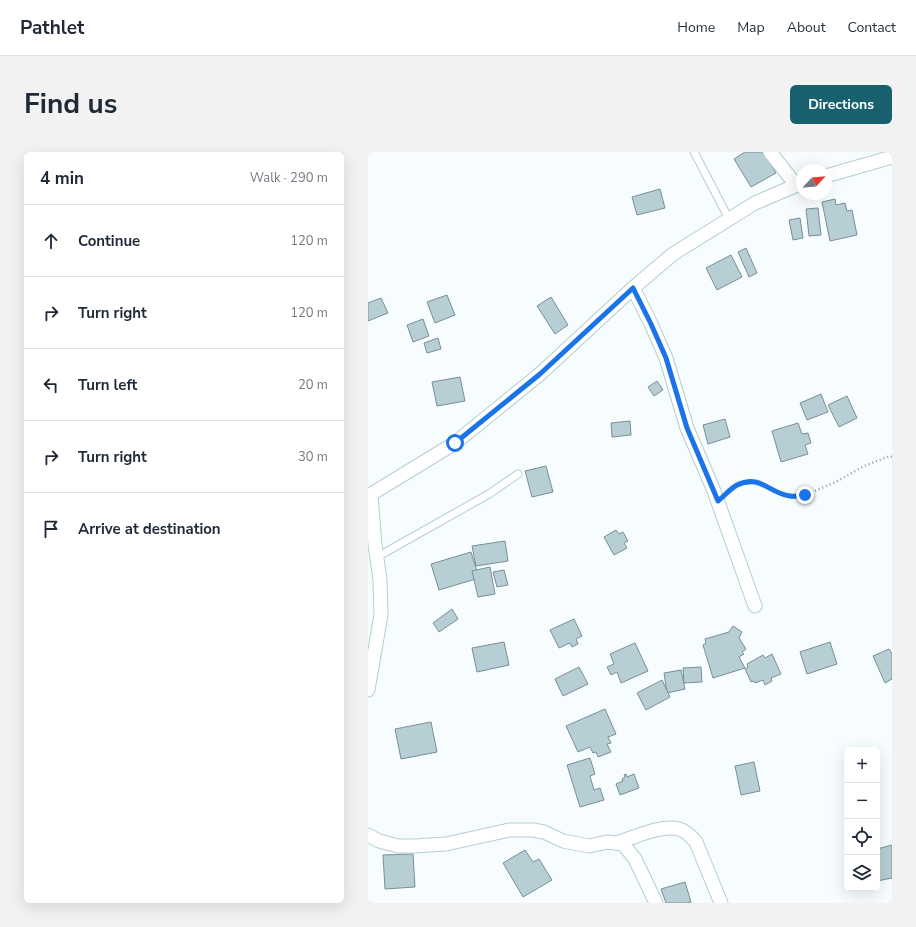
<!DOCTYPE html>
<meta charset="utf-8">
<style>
:root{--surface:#fff;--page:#f2f2f3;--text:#1f2937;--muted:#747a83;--line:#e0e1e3;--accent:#17616f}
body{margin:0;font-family:"Nunito Sans",sans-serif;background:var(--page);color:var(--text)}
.controls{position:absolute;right:12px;bottom:12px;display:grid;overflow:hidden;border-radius:6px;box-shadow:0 4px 16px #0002}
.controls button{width:36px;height:36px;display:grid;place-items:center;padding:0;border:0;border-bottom:1px solid var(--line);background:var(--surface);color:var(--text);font:20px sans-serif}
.compass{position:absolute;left:428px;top:12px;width:36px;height:36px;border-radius:50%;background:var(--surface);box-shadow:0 4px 16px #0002;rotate:64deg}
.stop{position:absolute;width:12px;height:12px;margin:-9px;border:3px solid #1a73e8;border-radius:50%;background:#fff}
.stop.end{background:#1a73e8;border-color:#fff;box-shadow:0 1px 4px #0008}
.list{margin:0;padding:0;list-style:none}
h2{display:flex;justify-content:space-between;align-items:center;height:52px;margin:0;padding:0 16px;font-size:17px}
h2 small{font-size:13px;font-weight:400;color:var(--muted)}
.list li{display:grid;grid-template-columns:26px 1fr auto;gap:12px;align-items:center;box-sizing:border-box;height:72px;padding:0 16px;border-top:1px solid var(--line)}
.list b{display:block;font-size:15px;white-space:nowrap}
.list em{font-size:13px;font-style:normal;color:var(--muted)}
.icon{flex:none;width:22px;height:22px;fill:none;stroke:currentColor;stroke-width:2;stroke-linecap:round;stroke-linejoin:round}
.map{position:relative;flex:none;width:524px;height:751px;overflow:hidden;border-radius:6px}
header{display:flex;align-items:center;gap:24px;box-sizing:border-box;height:56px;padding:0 20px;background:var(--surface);border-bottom:1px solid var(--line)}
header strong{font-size:19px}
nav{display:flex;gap:22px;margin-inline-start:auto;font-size:14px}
.intro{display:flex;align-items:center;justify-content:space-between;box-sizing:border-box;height:96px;padding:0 24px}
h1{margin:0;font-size:28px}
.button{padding:10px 18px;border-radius:6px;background:var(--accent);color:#fff;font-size:14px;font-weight:700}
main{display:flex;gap:24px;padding:0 24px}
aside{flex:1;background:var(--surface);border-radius:6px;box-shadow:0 4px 16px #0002}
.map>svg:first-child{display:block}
.building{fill:#b6ced4;stroke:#788f95}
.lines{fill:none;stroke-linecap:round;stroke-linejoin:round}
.service-casing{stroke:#b4cdd3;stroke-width:9}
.minor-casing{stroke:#b4cdd3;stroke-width:15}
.path{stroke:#91999a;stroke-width:2.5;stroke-dasharray:1 3;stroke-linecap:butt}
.service{stroke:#fff;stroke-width:7}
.minor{stroke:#fff;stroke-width:13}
.route{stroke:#1a73e8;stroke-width:5}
</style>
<header>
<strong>Pathlet</strong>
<nav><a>Home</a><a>Map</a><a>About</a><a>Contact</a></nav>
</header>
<div class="intro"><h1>Find us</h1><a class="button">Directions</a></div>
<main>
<aside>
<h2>4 min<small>Walk · 290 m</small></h2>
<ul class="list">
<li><svg class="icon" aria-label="ahead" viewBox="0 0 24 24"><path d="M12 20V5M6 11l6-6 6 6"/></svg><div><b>Continue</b></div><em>120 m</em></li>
<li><svg class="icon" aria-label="right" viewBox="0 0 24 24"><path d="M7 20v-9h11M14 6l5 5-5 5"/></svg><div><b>Turn right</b></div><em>120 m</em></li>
<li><svg class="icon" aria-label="left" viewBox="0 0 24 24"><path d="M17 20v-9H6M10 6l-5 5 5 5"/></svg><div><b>Turn left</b></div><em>20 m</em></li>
<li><svg class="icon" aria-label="right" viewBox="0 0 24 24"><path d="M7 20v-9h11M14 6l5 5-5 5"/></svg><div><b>Turn right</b></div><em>30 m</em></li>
<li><svg class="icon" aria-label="arrive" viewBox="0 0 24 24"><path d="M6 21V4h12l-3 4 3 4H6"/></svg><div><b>Arrive at destination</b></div></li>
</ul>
</aside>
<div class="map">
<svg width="524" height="751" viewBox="0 0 524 751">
<rect width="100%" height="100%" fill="#f7fdfe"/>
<!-- building -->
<g class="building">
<path d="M377,0h19l12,21 -25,14 -17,-28z"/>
<path d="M292,37l5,19 -28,7 -5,-18z"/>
<path d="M467,47l1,6 9,-2 2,8 5,-1 5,25 -27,6 -8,-39z"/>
<path d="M450,56l3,27 -12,1 -3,-27z"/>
<path d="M432,66l3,20 -10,2 -4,-20z"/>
<path d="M378,96l11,25 -8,4 -11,-25z"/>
<path d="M363,103l11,22 -25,13 -11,-22z"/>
<path d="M79,143l8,20 -20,8 -8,-21z"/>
<path d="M183,145l17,28 -13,9 -18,-28z"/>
<path d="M13,146l7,15 -20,8v-18z"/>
<path d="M55,167l6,17 -16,6 -6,-17z"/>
<path d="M70,186l3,11 -14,4 -3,-10z"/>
<path d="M92,225l5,24 -28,5 -5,-24z"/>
<path d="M289,229l6,9 -9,6 -6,-9z"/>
<path d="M453,242l7,18 -21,8 -7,-17z"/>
<path d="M479,244l10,22 -18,9 -11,-22z"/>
<path d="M357,267l5,18 -22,7 -5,-19z"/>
<path d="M262,269l1,14 -19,2 -1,-14z"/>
<path d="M430,271l4,11 6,-1 3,10 -6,2 3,9 -27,8 -9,-31z"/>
<path d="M178,314l7,26 -21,5 -7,-26z"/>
<path d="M248,378l3,4 4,-2 5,9 -4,2 3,5 -13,7 -10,-18z"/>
<path d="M137,389l3,20 -32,5 -4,-20z"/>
<path d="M103,400l8,26 -40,12 -8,-26z"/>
<path d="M122,415l5,27 -17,3 -6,-26z"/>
<path d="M136,418l4,15 -11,2 -4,-15z"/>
<path d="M84,457l6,10 -19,13 -6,-9z"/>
<path d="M206,467l8,17 -6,3 2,5 -6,3 -2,-4 -11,5 -9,-18z"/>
<path d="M365,474l9,6 -3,6 7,11 -4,3 2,2 -5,3 6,11 -32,10 -10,-33 3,-2 -1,-4 24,-7z"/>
<path d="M136,490l5,23 -32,7 -5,-24z"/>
<path d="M462,490l7,22 -30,10 -7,-22z"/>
<path d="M267,491l13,28 -27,12 -4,-11 -6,3 -4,-8 7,-3 -4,-10z"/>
<path d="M521,497l3,5v25l-7,4 -12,-27z"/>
<path d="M404,502l9,20 -10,4 1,3 -7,4 -2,-5 -8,3 -1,-2 -3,1 -6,-13 3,-2 -1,-3 16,-9 2,3z"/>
<path d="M211,515l9,17 -25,12 -8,-17z"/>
<path d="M333,515l1,15 -18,1 -1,-15z"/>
<path d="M313,518l4,19 -18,4 -3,-20z"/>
<path d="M294,528l8,17 -24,13 -9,-17z"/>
<path d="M237,557l11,25 -8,3 3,6 -4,1 4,8 -13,5 -2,-5 -3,1 -3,-6 -12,5 -12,-26z"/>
<path d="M63,570l6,30 -36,7 -6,-30z"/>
<path d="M222,606l5,16 -5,2 4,14 6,-2 4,12 -24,7 -13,-42z"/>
<path d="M386,610l6,29 -19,4 -6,-29z"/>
<path d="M258,622l1,3 7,-3 5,14 -19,7 -4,-11 7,-3 -1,-2 3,-2 -1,-2z"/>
<path d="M524,693v33l-15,3v-32z"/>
<path d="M157,698l8,12 6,-3 13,21 -29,17 -20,-34z"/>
<path d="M45,702l2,33 -30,2 -2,-34z"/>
<path d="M317,730l6,20 -4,1h-21l-5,-14z"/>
</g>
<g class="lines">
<defs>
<g id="service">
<path d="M326,0l35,67"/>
<path d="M9,405l112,-63 29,-20"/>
</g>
<g id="minor">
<path d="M402,0l26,33"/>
<path d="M458,24l66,-19"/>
<path d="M265,136l18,36 15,34 21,70 27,63 41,115"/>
<path d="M0,344l87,-53 85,-69 93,-86 40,-34 82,-51 47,-20"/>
<path d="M0,538l13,-75 -1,-35 -5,-35 -4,-50"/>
<path d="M0,683l11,6 19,5h17l31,-2 63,-14h24l11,2 19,9 26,5 18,-4 16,2 12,15 21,44"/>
<path d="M248,691c17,-5 45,-19 63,-14 7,2 12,7 17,13l25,61"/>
</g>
</defs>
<!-- service casing -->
<use href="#service" class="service-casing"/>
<!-- minor casing -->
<use href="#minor" class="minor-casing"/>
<!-- path -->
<path class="path" d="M359,341l9,-7 10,-4 11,-1 18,11 15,5 15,-2 31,-13 28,-16 26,-10 2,1"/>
<!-- service -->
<use href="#service" class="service"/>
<!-- minor -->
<use href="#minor" class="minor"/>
</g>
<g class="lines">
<!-- route -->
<path class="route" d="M87,291l85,-69 93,-86 18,36 15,34 21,70 31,73c6,-5 12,-12 19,-16 24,-11 31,8 53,11 4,1 10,-1 15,-1"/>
</g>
</svg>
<div class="controls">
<button>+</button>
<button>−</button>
<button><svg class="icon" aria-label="locate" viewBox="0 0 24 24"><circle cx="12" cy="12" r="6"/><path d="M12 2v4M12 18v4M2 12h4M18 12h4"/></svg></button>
<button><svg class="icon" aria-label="layers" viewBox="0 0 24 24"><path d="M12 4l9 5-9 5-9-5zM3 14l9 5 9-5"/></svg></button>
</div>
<svg class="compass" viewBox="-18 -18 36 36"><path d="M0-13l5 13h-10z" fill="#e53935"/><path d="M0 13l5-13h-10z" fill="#747a83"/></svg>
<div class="stop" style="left:87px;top:291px"></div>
<div class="stop end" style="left:437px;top:343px"></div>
</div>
</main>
